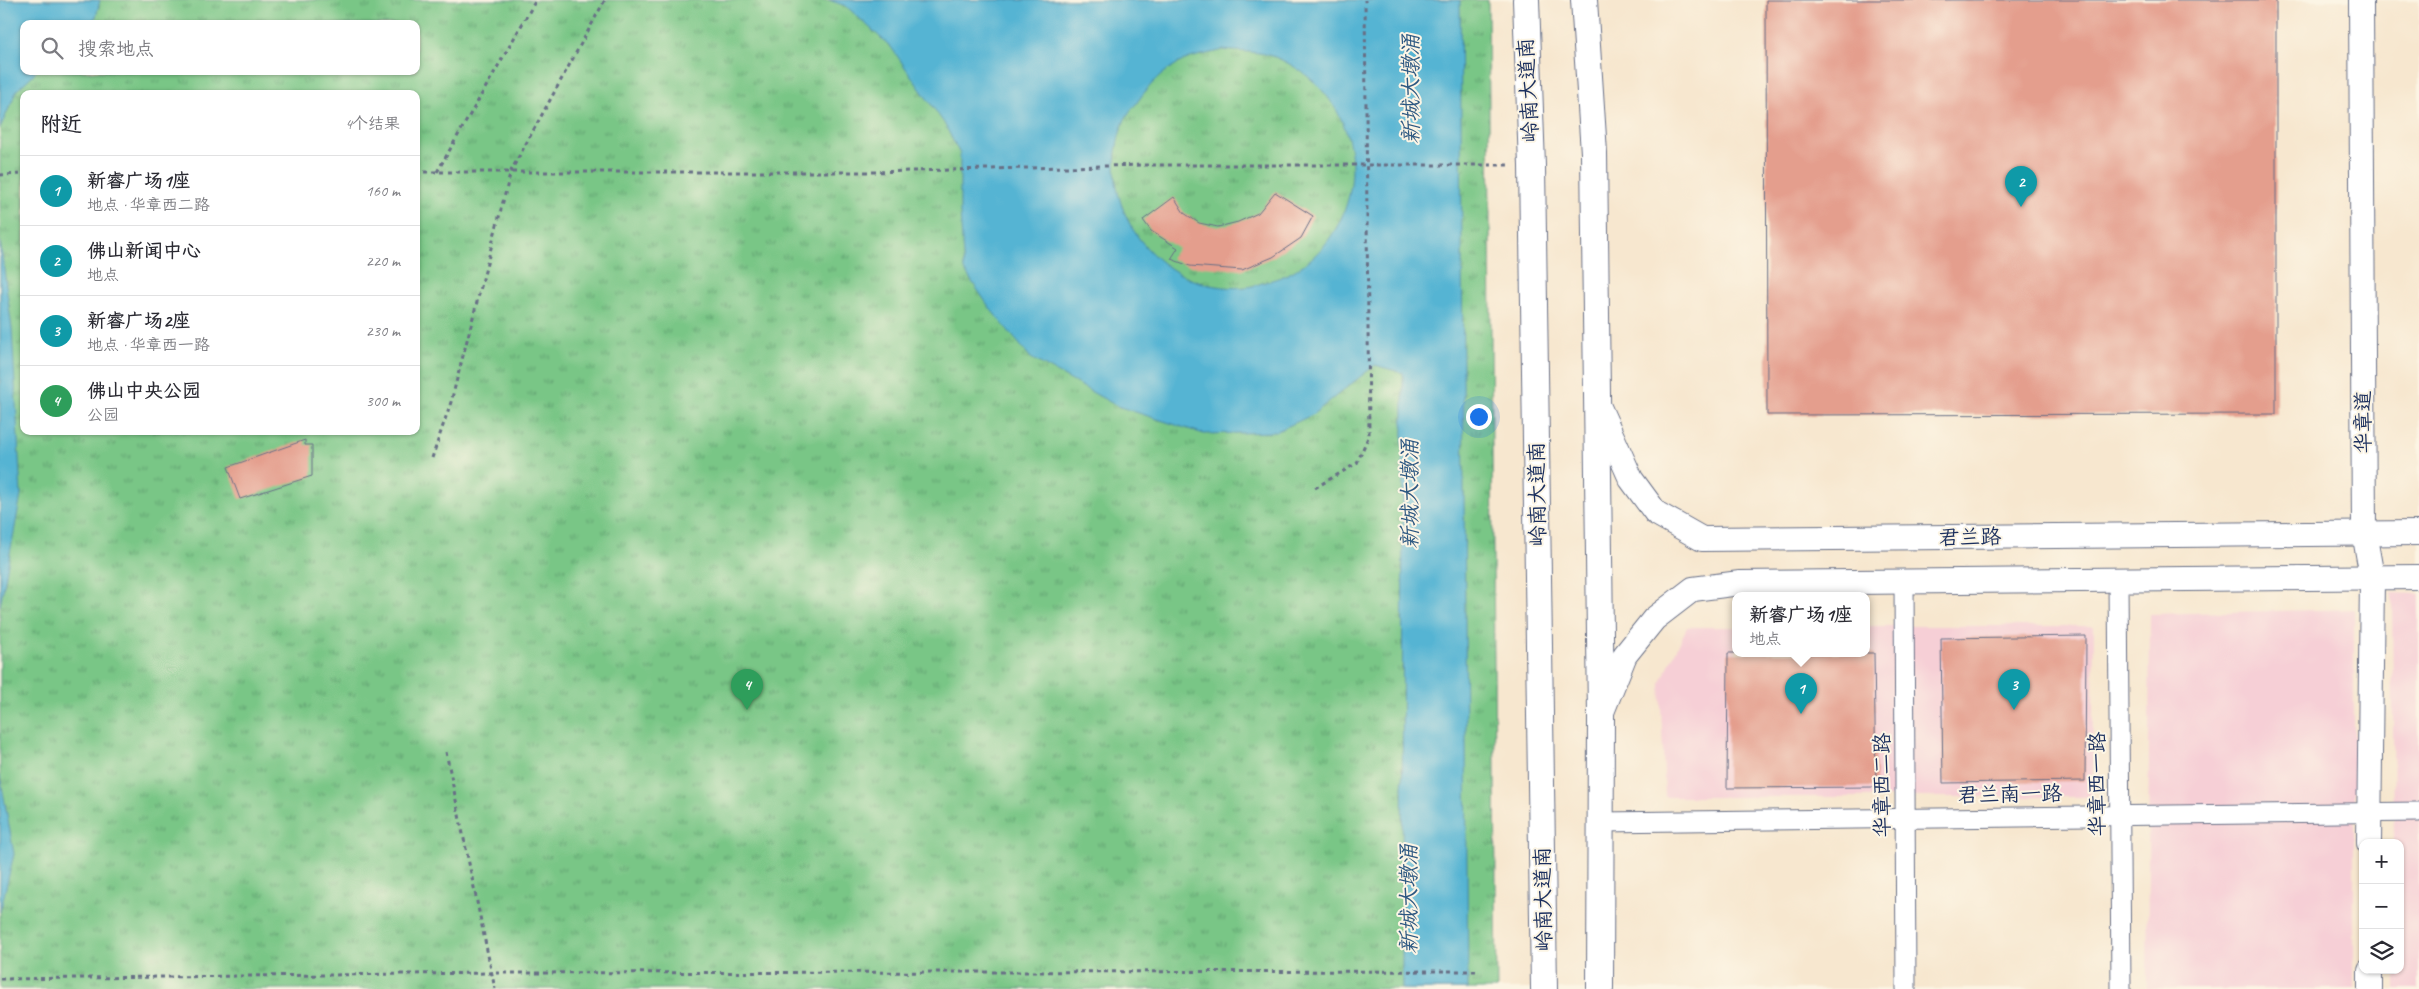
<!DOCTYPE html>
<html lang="zh">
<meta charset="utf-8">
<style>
:root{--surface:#fff;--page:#f7f7f7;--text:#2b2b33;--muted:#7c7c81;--line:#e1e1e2;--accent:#d93025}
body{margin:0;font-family:Caveat,"LXGW WenKai TC",sans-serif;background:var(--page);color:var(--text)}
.controls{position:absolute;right:15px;bottom:15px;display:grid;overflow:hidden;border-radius:10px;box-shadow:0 1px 4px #0004}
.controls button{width:45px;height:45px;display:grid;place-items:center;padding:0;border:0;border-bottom:1px solid var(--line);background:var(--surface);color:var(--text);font:25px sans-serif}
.you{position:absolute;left:1478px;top:416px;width:18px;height:18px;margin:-12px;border:4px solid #fff;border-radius:50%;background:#1a73e8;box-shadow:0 0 0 8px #1a73e833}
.badge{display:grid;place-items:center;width:32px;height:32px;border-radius:50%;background:var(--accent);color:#fff;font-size:16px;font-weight:700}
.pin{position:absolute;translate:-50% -41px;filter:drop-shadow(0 1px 2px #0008)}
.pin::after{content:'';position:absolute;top:26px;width:18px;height:15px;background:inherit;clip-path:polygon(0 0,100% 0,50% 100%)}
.popup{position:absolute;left:1732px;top:592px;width:138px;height:65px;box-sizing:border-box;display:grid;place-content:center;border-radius:10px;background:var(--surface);filter:drop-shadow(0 1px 4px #0005);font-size:16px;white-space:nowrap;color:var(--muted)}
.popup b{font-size:19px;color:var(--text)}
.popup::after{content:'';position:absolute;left:50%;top:100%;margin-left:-10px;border:10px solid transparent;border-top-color:var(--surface)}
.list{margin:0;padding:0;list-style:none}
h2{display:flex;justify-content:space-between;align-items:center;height:65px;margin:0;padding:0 20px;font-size:21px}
h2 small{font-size:16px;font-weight:400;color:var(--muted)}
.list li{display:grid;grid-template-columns:32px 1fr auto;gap:15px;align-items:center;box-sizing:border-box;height:70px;padding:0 20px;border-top:1px solid var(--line)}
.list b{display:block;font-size:19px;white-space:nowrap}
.list p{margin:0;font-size:16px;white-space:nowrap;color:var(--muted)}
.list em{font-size:16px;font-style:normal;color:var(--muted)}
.icon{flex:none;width:28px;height:28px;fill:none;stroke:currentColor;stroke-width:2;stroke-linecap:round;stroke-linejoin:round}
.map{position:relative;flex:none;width:2419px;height:989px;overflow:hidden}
.search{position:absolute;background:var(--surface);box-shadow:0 1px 4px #0004;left:20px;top:20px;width:400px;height:55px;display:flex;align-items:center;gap:12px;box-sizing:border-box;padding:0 18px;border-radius:10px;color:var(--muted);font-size:19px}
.panel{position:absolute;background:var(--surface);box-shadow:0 1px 4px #0004;left:20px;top:90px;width:400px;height:345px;border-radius:10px}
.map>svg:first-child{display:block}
.built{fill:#f6cfd6}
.grass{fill:url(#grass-tufts);stroke:#4a7a72;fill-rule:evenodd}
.water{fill:#54b4d3;stroke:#387298;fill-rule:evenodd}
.building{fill:#e49e8d}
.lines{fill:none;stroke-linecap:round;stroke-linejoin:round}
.minor-casing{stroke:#686f86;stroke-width:21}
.tertiary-casing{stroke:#686f86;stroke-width:26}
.secondary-casing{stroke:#686f86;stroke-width:28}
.path{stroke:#686f86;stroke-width:3;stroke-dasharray:4 4;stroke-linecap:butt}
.minor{stroke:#fff;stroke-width:19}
.tertiary{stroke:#fff;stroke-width:24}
.secondary{stroke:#fff;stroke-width:26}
.labels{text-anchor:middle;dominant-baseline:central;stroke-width:4;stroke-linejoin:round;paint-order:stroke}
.street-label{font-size:21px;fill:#1b2f5e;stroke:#fcf5e5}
.water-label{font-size:22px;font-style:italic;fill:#2c5781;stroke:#fcf5e5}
</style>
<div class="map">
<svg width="2419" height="989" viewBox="0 0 2419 989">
<defs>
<pattern id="grass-tufts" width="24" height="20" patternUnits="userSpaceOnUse" patternTransform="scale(1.25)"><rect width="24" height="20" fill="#79c686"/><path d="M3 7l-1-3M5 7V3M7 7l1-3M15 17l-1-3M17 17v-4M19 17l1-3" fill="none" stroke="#62a171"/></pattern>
</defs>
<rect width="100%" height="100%" fill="#fcf5e5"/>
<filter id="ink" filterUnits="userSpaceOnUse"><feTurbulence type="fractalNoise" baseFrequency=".02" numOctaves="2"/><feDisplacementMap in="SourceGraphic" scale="10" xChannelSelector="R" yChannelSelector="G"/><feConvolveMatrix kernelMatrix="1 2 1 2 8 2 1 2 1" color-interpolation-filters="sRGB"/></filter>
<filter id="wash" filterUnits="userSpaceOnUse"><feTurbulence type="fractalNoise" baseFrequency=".0096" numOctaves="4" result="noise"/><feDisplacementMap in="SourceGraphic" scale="20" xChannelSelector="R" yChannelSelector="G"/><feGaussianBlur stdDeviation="1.12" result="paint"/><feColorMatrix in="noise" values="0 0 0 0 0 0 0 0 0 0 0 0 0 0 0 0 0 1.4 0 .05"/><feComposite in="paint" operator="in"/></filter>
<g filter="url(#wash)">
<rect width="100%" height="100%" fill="#f7e7cf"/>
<!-- built -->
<g class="built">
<path d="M2392,593l27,1v395h-24v-19h5v-127h-6z"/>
<path d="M2354,609v380h-207l3,-375z"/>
<path d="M1866,626h228l-2,171h-427l-5,-113 27,-57h49v26h130z"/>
</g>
<!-- grass -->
<path class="grass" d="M0,0h1488l9,989h-1497zM24,24h392v47h-392zM24,94h392v337h-392z"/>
<!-- water -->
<g class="water">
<path d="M0,0h100l-4,17 -8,7h-64v47h13l-20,19 -17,38z"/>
<path d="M829,0h631l8,989h-66l1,-616 -28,-8 -63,50 -37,17 -71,2 -87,-28 -86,-48 -39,-47 -28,-41 -4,-58v-58l-16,-31 -53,-76 -45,-41zM1223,50c16,2 38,1 52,7 61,25 92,90 70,152 -12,33 -38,61 -73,71 -8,2 -17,6 -25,7 -91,9 -158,-85 -122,-168 3,-6 9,-12 13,-18 11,-16 27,-32 45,-40 12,-6 27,-7 40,-11z"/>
<path d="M0,241l12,88 9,166 -21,111z"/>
<path d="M0,775l14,79 -14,58z"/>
</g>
<g id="blocks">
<!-- building -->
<g class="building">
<path d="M1766,0h510v414l-509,1z"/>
<path d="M1275,192l38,24 -12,22 -28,19 -31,13 -52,-4 -19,-7 7,-11 -27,-17 -8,-11 31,-23 10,16 15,10 19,4 20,-5 20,-9z"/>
<path d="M305,440v5h7v31l-72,23 -12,-32z"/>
<path d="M2086,636l-1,145 -142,2 -2,-145z"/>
<path d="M1728,653h146l2,134 -149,1z"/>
</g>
</g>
</g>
<g filter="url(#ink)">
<use href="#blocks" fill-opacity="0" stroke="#686f86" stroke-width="1"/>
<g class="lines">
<defs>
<g id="minor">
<path d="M2118,579l3,410"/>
<path d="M1904,581l2,408"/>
<path d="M1601,822l818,-10"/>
</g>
<g id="tertiary">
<path d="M2361,0l3,532 8,45 -3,266"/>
<path d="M1598,405l33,74 25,34 46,26 717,-6"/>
<path d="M1602,712l23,-57 29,-36 39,-30 47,-6 679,-6"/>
<path d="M2370,970v19"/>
</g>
<g id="secondary">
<path d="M1526,0l6,166 12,823"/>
<path d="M1584,0l10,153 7,563 -1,273"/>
</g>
</defs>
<!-- minor casing -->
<use href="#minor" class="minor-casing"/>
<!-- tertiary casing -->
<use href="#tertiary" class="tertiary-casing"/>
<!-- secondary casing -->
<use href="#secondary" class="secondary-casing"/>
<!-- path -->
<g class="path">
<path d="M416,172h457l270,-7h367"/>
<path d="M437,172l99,-172"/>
<path d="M0,175l24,-1"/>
<path d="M432,458l19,-56 60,-231 94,-171"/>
<path d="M1315,488l42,-25 12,-28 -4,-435"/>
<path d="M446,752l49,237"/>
<path d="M0,979l491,-6 988,-2"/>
</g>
<!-- minor -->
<use href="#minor" class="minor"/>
<!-- tertiary -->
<use href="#tertiary" class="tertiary"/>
<!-- secondary -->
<use href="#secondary" class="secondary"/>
</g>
</g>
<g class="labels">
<!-- street labels -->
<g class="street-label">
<text transform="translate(1528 90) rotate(-93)">岭南大道南</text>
<text transform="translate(2363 422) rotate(-90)">华章道</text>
<text transform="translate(1537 494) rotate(-91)">岭南大道南</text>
<text transform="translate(1970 537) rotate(-1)">君兰路</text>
<text transform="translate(2097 784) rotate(-90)">华章西一路</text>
<text transform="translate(1882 785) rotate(-90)">华章西二路</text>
<text transform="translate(2010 794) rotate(-1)">君兰南一路</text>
<text transform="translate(1543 899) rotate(-91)">岭南大道南</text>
</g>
<!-- water labels -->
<g class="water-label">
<text transform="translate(1411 89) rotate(-90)">新城大墩涌</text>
<text transform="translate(1410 494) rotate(-90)">新城大墩涌</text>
<text transform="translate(1409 899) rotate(-90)">新城大墩涌</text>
</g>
</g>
</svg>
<div class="controls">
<button>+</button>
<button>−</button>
<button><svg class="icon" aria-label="layers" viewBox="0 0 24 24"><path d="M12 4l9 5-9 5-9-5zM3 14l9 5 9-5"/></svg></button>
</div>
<div class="you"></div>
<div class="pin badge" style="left:1801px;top:714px;background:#0f9aa8">1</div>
<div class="popup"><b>新睿广场1座</b>地点</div>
<div class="pin badge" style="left:2021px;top:207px;background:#0f9aa8">2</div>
<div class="pin badge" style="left:2014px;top:710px;background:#0f9aa8">3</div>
<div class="pin badge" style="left:747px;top:710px;background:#2e9e5b">4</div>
<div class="search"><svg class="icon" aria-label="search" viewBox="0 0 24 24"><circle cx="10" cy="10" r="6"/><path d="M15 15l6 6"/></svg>搜索地点</div>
<section class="panel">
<h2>附近<small>4个结果</small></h2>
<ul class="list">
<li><span class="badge" style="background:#0f9aa8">1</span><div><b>新睿广场1座</b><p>地点 · 华章西二路</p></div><em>160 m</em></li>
<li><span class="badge" style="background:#0f9aa8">2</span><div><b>佛山新闻中心</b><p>地点</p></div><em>220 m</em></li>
<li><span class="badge" style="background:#0f9aa8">3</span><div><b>新睿广场2座</b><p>地点 · 华章西一路</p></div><em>230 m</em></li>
<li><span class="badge" style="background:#2e9e5b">4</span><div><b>佛山中央公园</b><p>公园</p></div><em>300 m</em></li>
</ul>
</section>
</div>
